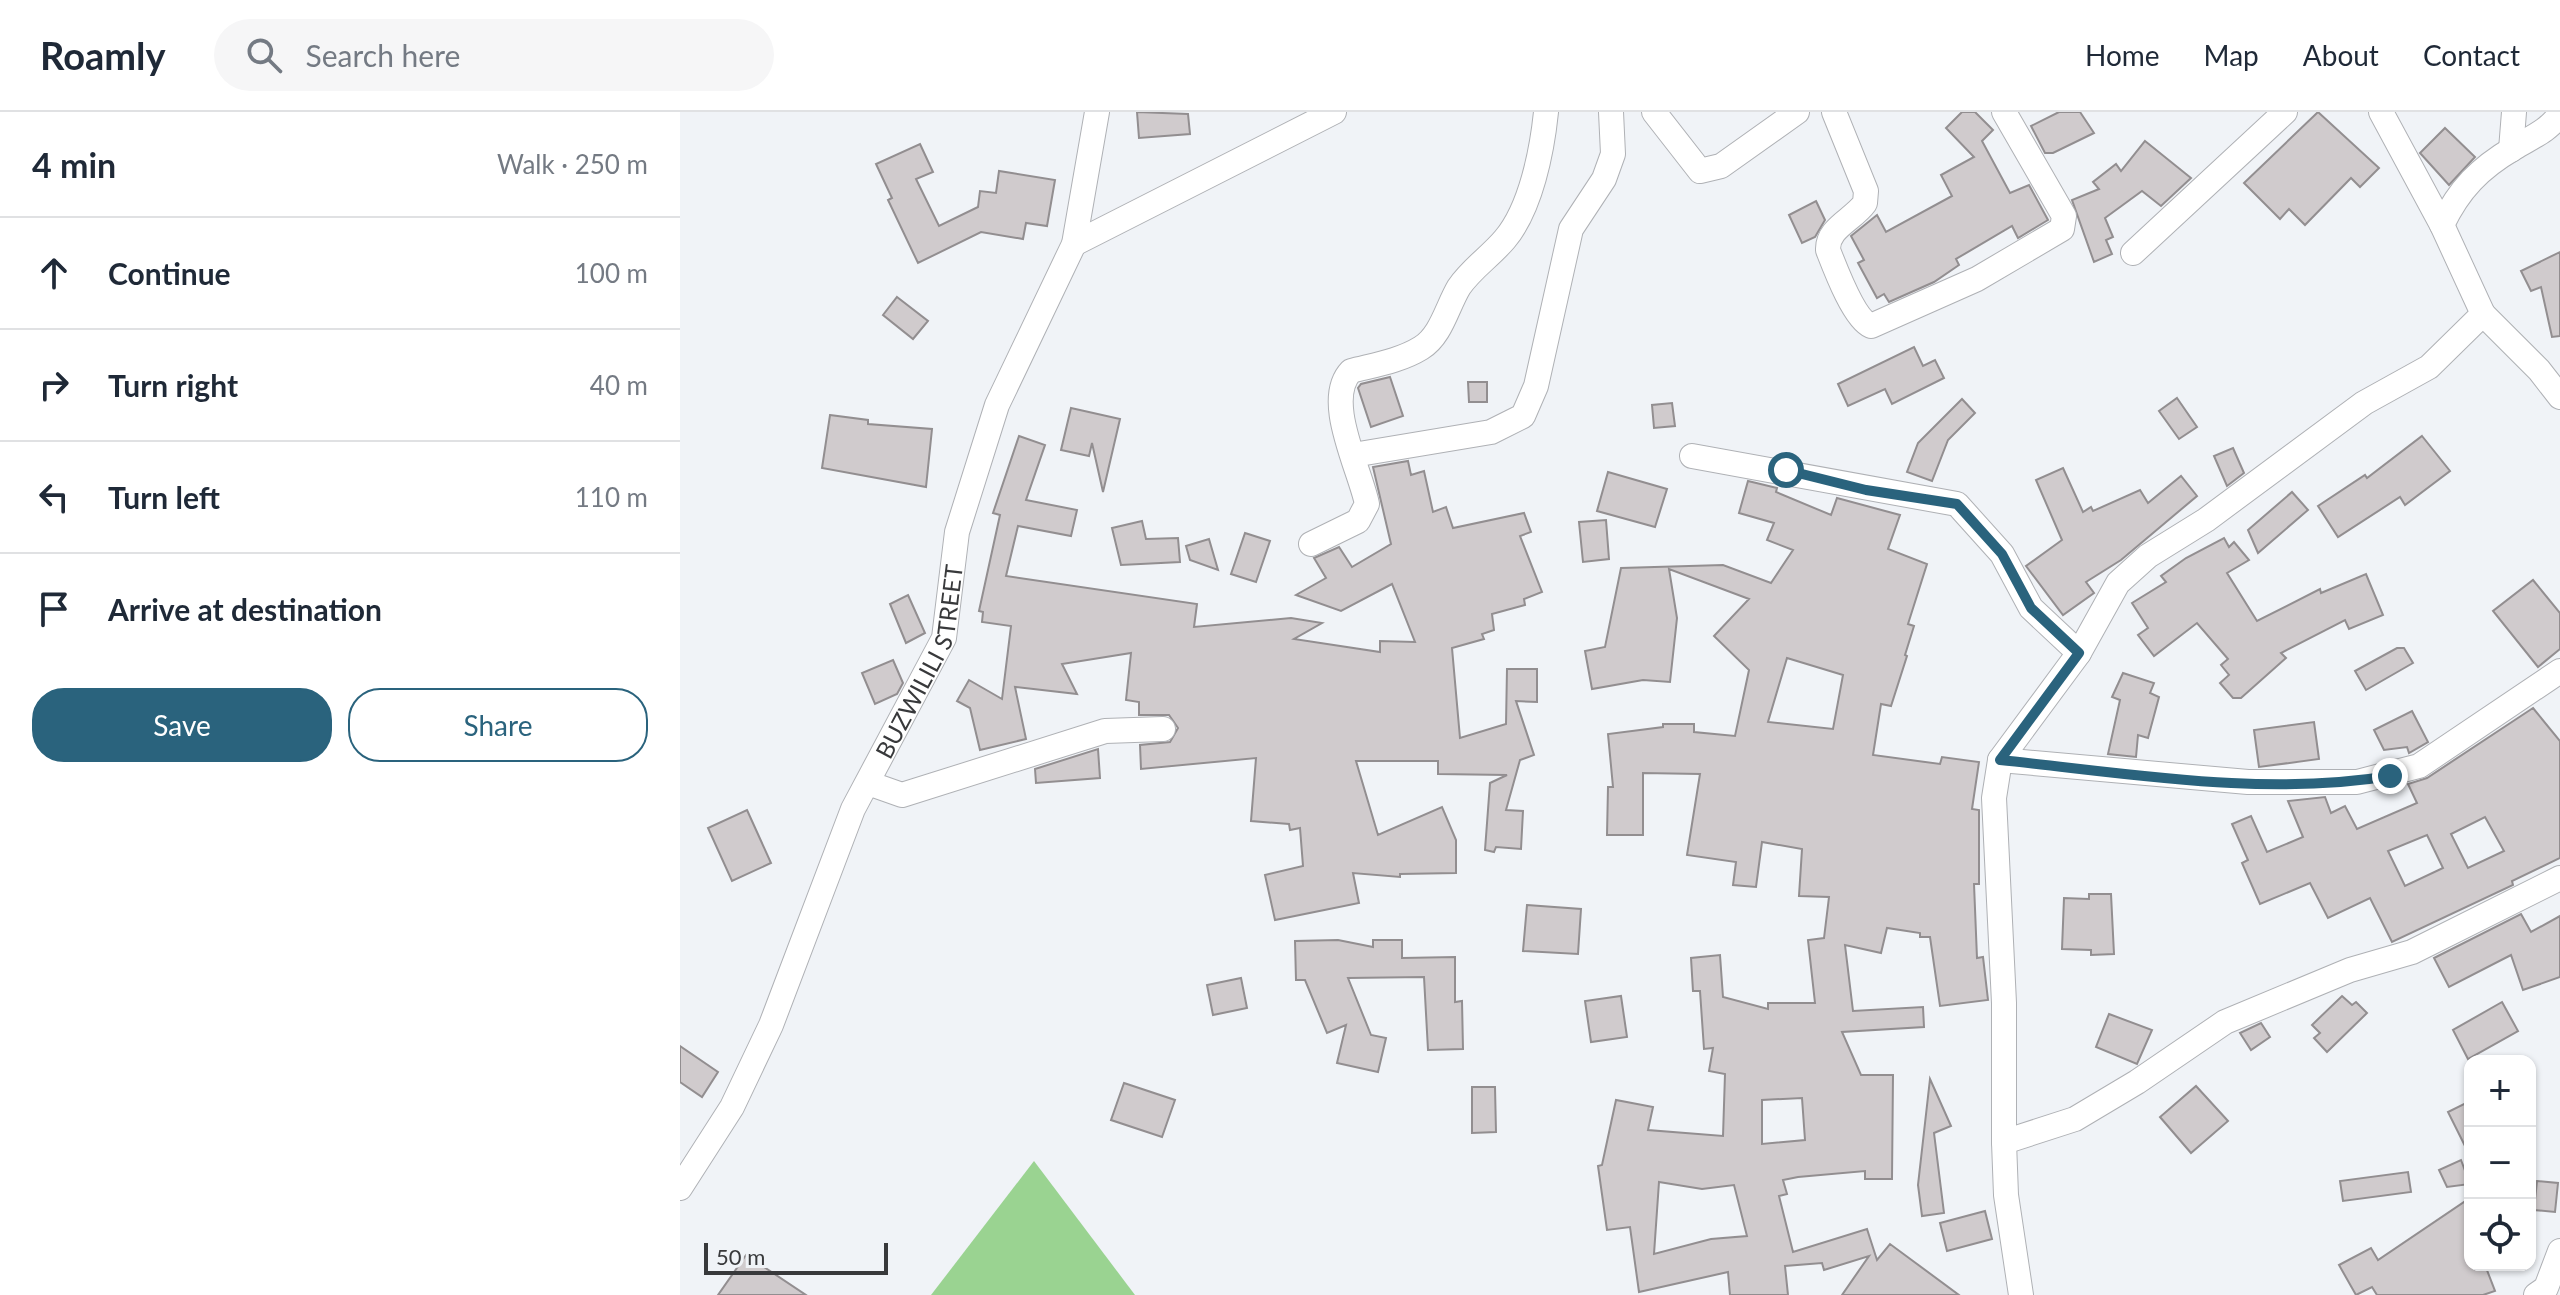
<!DOCTYPE html>
<meta charset="utf-8">
<style>
:root{--surface:#fff;--page:#f6f6f7;--text:#1f2937;--muted:#747a83;--line:#e0e1e3;--accent:#2a637d}
body{margin:0;font-family:Lato,sans-serif;background:var(--page);color:var(--text)}
.controls{position:absolute;right:24px;bottom:24px;display:grid;overflow:hidden;border-radius:16px;box-shadow:0 2px 6px #0004}
.controls button{width:72px;height:72px;display:grid;place-items:center;padding:0;border:0;border-bottom:2px solid var(--line);background:var(--surface);color:var(--text);font:40px sans-serif}
.scale{position:absolute;left:24px;bottom:20px;width:184px;box-sizing:border-box;padding-left:8px;border:4px solid #38393b;border-top:0;font-size:22px;line-height:28px;white-space:nowrap;color:#38393b;-webkit-text-stroke:6px #f0f3f7;paint-order:stroke}
.stop{position:absolute;width:24px;height:24px;margin:-18px;border:6px solid #2a637d;border-radius:50%;background:#fff}
.stop.end{background:#2a637d;border-color:#fff;box-shadow:0 2px 8px #0008}
.list{margin:0;padding:0;list-style:none}
h2{display:flex;justify-content:space-between;align-items:center;height:104px;margin:0;padding:0 32px;font-size:34px}
h2 small{font-size:26px;font-weight:400;color:var(--muted)}
.list li{display:grid;grid-template-columns:52px 1fr auto;gap:24px;align-items:center;box-sizing:border-box;height:112px;padding:0 32px;border-top:2px solid var(--line)}
.list b{display:block;font-size:30px;white-space:nowrap}
.list em{font-size:26px;font-style:normal;color:var(--muted)}
.actions{display:flex;gap:16px;padding:24px 32px}
.actions a{flex:1;padding:18px 0;border:2px solid var(--accent);border-radius:32px;text-align:center;font-size:28px;color:var(--accent)}
.actions .main{background:var(--accent);color:#fff}
.icon{flex:none;width:44px;height:44px;fill:none;stroke:currentColor;stroke-width:2;stroke-linecap:round;stroke-linejoin:round}
.map{position:relative;flex:none;width:1880px;height:1183px;overflow:hidden}
header{display:flex;align-items:center;gap:48px;box-sizing:border-box;height:112px;padding:0 40px;background:var(--surface);border-bottom:2px solid var(--line)}
header strong{font-size:38px}
nav{display:flex;gap:44px;margin-inline-start:auto;font-size:28px}
.search{width:560px;height:72px;background:var(--page);display:flex;align-items:center;gap:20px;box-sizing:border-box;padding:0 28px;border-radius:44px;color:var(--muted);font-size:30px}
main{display:flex}
aside{flex:1;background:var(--surface)}
.map>svg:first-child{display:block}
.forest{fill:#9ad391}
.building{fill:#d0cbcd;stroke:#928e90;stroke-width:2;fill-rule:evenodd}
.lines{fill:none;stroke-linecap:round;stroke-linejoin:round}
.minor-casing{stroke:#afb1b5;stroke-width:26}
.minor{stroke:#fff;stroke-width:24}
.route{stroke:#2a637d;stroke-width:10}
.labels{text-anchor:middle;dominant-baseline:central;stroke-width:7;stroke-linejoin:round;paint-order:stroke}
.street-label{font-size:24px;fill:#38393b;stroke:#f0f3f7}
</style>
<header>
<strong>Roamly</strong>
<div class="search"><svg class="icon" aria-label="search" viewBox="0 0 24 24"><circle cx="10" cy="10" r="6"/><path d="M15 15l6 6"/></svg>Search here</div>
<nav><a>Home</a><a>Map</a><a>About</a><a>Contact</a></nav>
</header>
<main>
<aside>
<h2>4 min<small>Walk · 250 m</small></h2>
<ul class="list">
<li><svg class="icon" aria-label="ahead" viewBox="0 0 24 24"><path d="M12 20V5M6 11l6-6 6 6"/></svg><div><b>Continue</b></div><em>100 m</em></li>
<li><svg class="icon" aria-label="right" viewBox="0 0 24 24"><path d="M7 20v-9h11M14 6l5 5-5 5"/></svg><div><b>Turn right</b></div><em>40 m</em></li>
<li><svg class="icon" aria-label="left" viewBox="0 0 24 24"><path d="M17 20v-9H6M10 6l-5 5 5 5"/></svg><div><b>Turn left</b></div><em>110 m</em></li>
<li><svg class="icon" aria-label="arrive" viewBox="0 0 24 24"><path d="M6 21V4h12l-3 4 3 4H6"/></svg><div><b>Arrive at destination</b></div></li>
</ul>
<div class="actions"><a class="main">Save</a><a>Share</a></div>
</aside>
<div class="map">
<svg width="1880" height="1183" viewBox="0 0 1880 1183">
<rect width="100%" height="100%" fill="#f0f3f7"/>
<!-- forest -->
<path class="forest" d="M354,1049l101,134h-204z"/>
<!-- building -->
<g class="building">
<path d="M457,0l51,2 2,20 -51,4z"/>
<path d="M1282,0h13l18,18 -11,11 28,52 19,-8 19,35 -30,18 -6,-12 -56,33 3,6 -25,17 -45,20 -5,-8 -7,4 -19,-35 6,-3 -13,-24 26,-21 9,17 66,-36 -11,-21 33,-18 -28,-29z"/>
<path d="M1379,0h21l14,21 -41,20h-8l-14,-27z"/>
<path d="M1638,0l61,56 -19,19 -9,-9 -46,47 -16,-16 -9,10 -36,-36z"/>
<path d="M1765,16l30,29 -26,28 -29,-32z"/>
<path d="M1465,29l46,37 -30,28 -19,-15 -37,27 8,19 -7,3 6,14 -18,8 -22,-62 27,-11 -6,-7 23,-18 5,7z"/>
<path d="M240,32l13,28 -17,7 23,47 39,-19 2,-16 16,2 3,-22 56,9 -8,46 -21,-3 -3,16 -42,-7 -63,31 -30,-63 4,-2 -16,-34z"/>
<path d="M1136,89l9,19 -10,17 -13,6 -13,-28z"/>
<path d="M1880,140v84l-8,1 -11,-50 -10,4 -10,-20z"/>
<path d="M217,185l31,24 -15,18 -30,-24z"/>
<path d="M1234,235l9,19 12,-6 9,18 -52,26 -7,-15 -37,17 -10,-22z"/>
<path d="M710,265l13,39 -32,11 -13,-39 3,-4z"/>
<path d="M788,270h19v20h-18z"/>
<path d="M1497,286l20,29 -18,12 -20,-28z"/>
<path d="M1282,287l13,14 -27,27 -16,41 -25,-9 11,-29z"/>
<path d="M992,291l3,23 -21,2 -2,-23z"/>
<path d="M391,296l49,11 -17,73 -11,-49 -3,13 -28,-6z"/>
<path d="M150,303l38,5v4l64,5 -6,58 -104,-19z"/>
<path d="M339,324l26,9 -19,55 51,10 -6,26 -53,-10 -12,50 191,28 -3,23 97,-9 31,5 -28,16 86,13v-11l35,1 -23,-58 -51,27 -45,-16 30,-17 -12,-20 25,-11 13,20 39,-23 -18,-77 35,-6 3,14 13,-4 9,41 13,-5 7,21 71,-15 7,19 -11,4 22,56 -18,7 1,6 -33,9 2,16 -12,4 2,5 -32,9 8,90 46,-14 1,-55h30v33l-21,-1 18,54 -14,5 -14,50 17,1 -2,38 -25,-2 -2,5 -9,-2 5,-67 17,-8 -69,-1v-13h-82l22,74 64,-28 14,33v33l-56,1v3l-47,-4 6,30 -84,17 -10,-45 38,-9 -3,-38 -10,2 -1,-6 -38,-3 5,-63 -115,11 -1,-24 30,-3 8,-14 -9,-13h-30v-13l-13,-2 5,-47 -69,11 15,30 -62,-7 11,52 -46,11 -10,-42 -13,-7 12,-21 33,19 9,-73 -29,-4 1,-10 -4,-1 21,-96 -7,-2z"/>
<path d="M1742,324l28,35 -45,34 -5,-8 -62,40 -20,-31 47,-31 2,3z"/>
<path d="M1553,336l11,25 -17,13 -13,-30z"/>
<path d="M1383,356l20,44 8,-5 2,4 47,-21 8,13 33,-27 16,20 -76,64 -35,22 8,11 -31,22 -37,-49 36,-26 -26,-60z"/>
<path d="M928,360l59,17 -12,38 -58,-16z"/>
<path d="M1068,369l29,7 -1,4 55,23 6,-17 63,17 -12,34 39,15 -19,60 6,2 -9,29 2,1 -16,50 -10,-2 -8,51 67,9 2,-7 37,5 -7,47 7,1v74h-5l3,74 6,-1 5,43 -48,6 -10,-69h-10v-4l-33,-5 -6,25 -36,-8 8,66 70,-4 1,20 -82,5 19,43h32l-1,104h-27v-8l-67,6 -15,3 4,14 -8,2 14,56 74,-23 10,31 13,-16 69,51h-117l27,-39 -45,14 -2,-7 -37,3 3,29h-58l-2,-23 -89,20 -9,-65 -23,3 -9,-64 4,-1 14,-65 37,7 -5,23 75,6 2,-62 -16,-3 4,-23 -9,1 -4,-58h-7l-2,-33 29,-3 3,42 45,12v-6h47l-7,-63 16,-2 5,-41 -30,-1 3,-47 -40,-7 -6,45 -23,-2 3,-23 -49,-7 13,-81 -57,-1v62h-36l1,-48h5l-5,-53 55,-7v-3h31v8l41,4 14,-66 -35,-34 35,-37 -80,-30 8,49 -7,64 -27,-2 -51,9 -7,-38 20,-4 16,-79 102,-3 48,18 22,-33 -26,-10 7,-17 -35,-10zM1107,546l56,17 -10,54 -65,-7zM1122,986l3,42 -43,4v-44zM979,1070l43,7 32,-4 13,51 -36,3 -57,15z"/>
<path d="M1612,380l16,18 -50,43 -10,-23z"/>
<path d="M926,408l3,39 -26,3 -4,-40z"/>
<path d="M462,409l4,18 32,-1 2,24 -59,3 -9,-37z"/>
<path d="M565,421l25,8 -14,41 -25,-8z"/>
<path d="M1544,426l5,9 5,-5 15,18 -22,13 30,48 63,-32 1,4 45,-19 17,41 -34,14 -4,-9 -64,33 5,5 -45,40h-8l-13,-15 9,-8 -8,-10 7,-6 -31,-36 -43,33 -16,-21 10,-7 -16,-25 34,-21 -5,-6 25,-18z"/>
<path d="M529,427l9,31 -28,-10 -4,-14z"/>
<path d="M1853,468l27,33v36l-22,18 -45,-56z"/>
<path d="M228,483l17,38 -19,10 -16,-39z"/>
<path d="M1717,536h7l9,15 -47,27 -11,-19z"/>
<path d="M213,548l10,23 -6,11 -22,10 -13,-31z"/>
<path d="M1443,561l31,10 -4,10 9,4 -11,41 -10,-3 -2,22 -28,-3 12,-54 -8,-3z"/>
<path d="M1853,596l27,33v117l-48,23 1,4 -121,57 -22,-44 -42,20 -18,-35 -50,21 -18,-41 6,-3 -16,-36 19,-8 16,36 36,-15 -15,-36 37,-4 6,16 14,-7 12,23 60,-26 -9,-19 19,-6zM1805,705l19,34 -36,17 -17,-34zM1747,723l16,33 -38,18 -17,-35z"/>
<path d="M1732,599l16,31 -19,11 -2,-6 -23,3 -10,-20z"/>
<path d="M1634,610l5,37 -60,8 -5,-37z"/>
<path d="M418,637l2,29 -64,5 -1,-14z"/>
<path d="M67,698l24,53 -39,18 -24,-53z"/>
<path d="M1409,782h22l3,60 -23,1v-5l-29,-1 2,-51 25,1z"/>
<path d="M847,793l54,4 -3,45 -55,-3z"/>
<path d="M1841,802l10,18 29,-16v61l-37,13 -12,-35 -62,32 -15,-29z"/>
<path d="M658,828l35,7v-7h29v18l53,-1v45l7,-1 1,48 -35,1 -4,-73 -76,1 23,57 15,3 -8,34 -41,-9 9,-38 -19,8 -22,-53h-9l-1,-39z"/>
<path d="M561,866l6,30 -34,7 -6,-30z"/>
<path d="M941,884l6,41 -36,5 -6,-41z"/>
<path d="M1662,884l10,9 4,-3 11,11 -40,39 -13,-14 6,-5 -8,-8z"/>
<path d="M1822,890l16,29 -50,28 -15,-29z"/>
<path d="M1429,902l43,16 -15,34 -41,-17z"/>
<path d="M1581,911l9,14 -19,13 -11,-17z"/>
<path d="M0,934l38,26 -16,25 -22,-15z"/>
<path d="M1250,967l21,47 -17,7 10,80 -22,3 -4,-31z"/>
<path d="M444,971l51,17 -13,37 -51,-17z"/>
<path d="M1516,974l32,35 -37,32 -31,-36z"/>
<path d="M792,975h23l1,45 -24,1z"/>
<path d="M1790,989v55l-22,-44z"/>
<path d="M1781,1048l9,24 -23,3 -8,-17z"/>
<path d="M1728,1060l3,20 -68,9 -3,-20z"/>
<path d="M1857,1069l21,2 -3,29 -21,-2z"/>
<path d="M1790,1086v67h15l10,26 -12,4h-106l-5,-8 -16,8 -17,-30 32,-17 7,12z"/>
<path d="M1305,1099l7,28 -45,12 -7,-28z"/>
<path d="M66,1143l60,40h-88z"/>
</g>
<g class="lines">
<defs>
<g id="minor">
<path d="M974,0l46,59 21,-5 76,-54"/>
<path d="M1154,0l32,79 -1,12c-12,17 -38,25 -37,47 7,18 26,69 43,76l106,-47 85,-50 2,-13 -60,-104"/>
<path d="M1831,38l3,-38"/>
<path d="M1762,113c17,-36 38,-57 72,-77 18,-11 34,-17 46,-34"/>
<path d="M394,132l260,-132"/>
<path d="M1453,141l152,-141"/>
<path d="M1803,202l56,56 21,27"/>
<path d="M673,343l138,-23 32,-16 13,-30 35,-157 33,-50 9,-25 -2,-42"/>
<path d="M1012,344l265,48 45,50 29,54 48,45"/>
<path d="M631,432l47,-23 9,-17c-7,-35 -44,-104 -16,-133 23,-6 49,-10 70,-23 20,-12 26,-41 38,-61 13,-19 32,-31 46,-48 26,-31 37,-88 41,-127"/>
<path d="M1320,648l248,22h109l62,-16 141,-95"/>
<path d="M188,671l34,12 203,-64 58,-2"/>
<path d="M1324,1030l71,-23 62,-37 88,-60 125,-52 62,-18 148,-74"/>
<path id="s1" d="M0,1076l52,-81 39,-82 82,-216 91,-171 13,-106 40,-127 77,-161 23,-132"/>
<path d="M1341,1183l-15,-100 -2,-53v-139l-10,-205 6,-38 79,-107 39,-70 30,-27 58,-36 158,-117 65,-36 54,-53 -41,-89 -61,-113"/>
<path d="M1856,1183l10,-7 14,-37"/>
</g>
</defs>
<!-- minor casing -->
<use href="#minor" class="minor-casing"/>
<!-- minor -->
<use href="#minor" class="minor"/>
</g>
<g class="lines">
<!-- route -->
<path class="route" d="M1106,358l80,20 91,14 45,50 29,54 48,45 -79,107c127,13 263,37 390,16"/>
</g>
<g class="labels">
<!-- street labels -->
<g class="street-label">
<text stroke="none"><textPath href="#s1" startOffset="582">BUZWILILI STREET</textPath></text>
</g>
</g>
</svg>
<div class="controls">
<button>+</button>
<button>−</button>
<button><svg class="icon" aria-label="locate" viewBox="0 0 24 24"><circle cx="12" cy="12" r="6"/><path d="M12 2v4M12 18v4M2 12h4M18 12h4"/></svg></button>
</div>
<div class="scale">50 m</div>
<div class="stop" style="left:1106px;top:358px"></div>
<div class="stop end" style="left:1710px;top:664px"></div>
</div>
</main>
